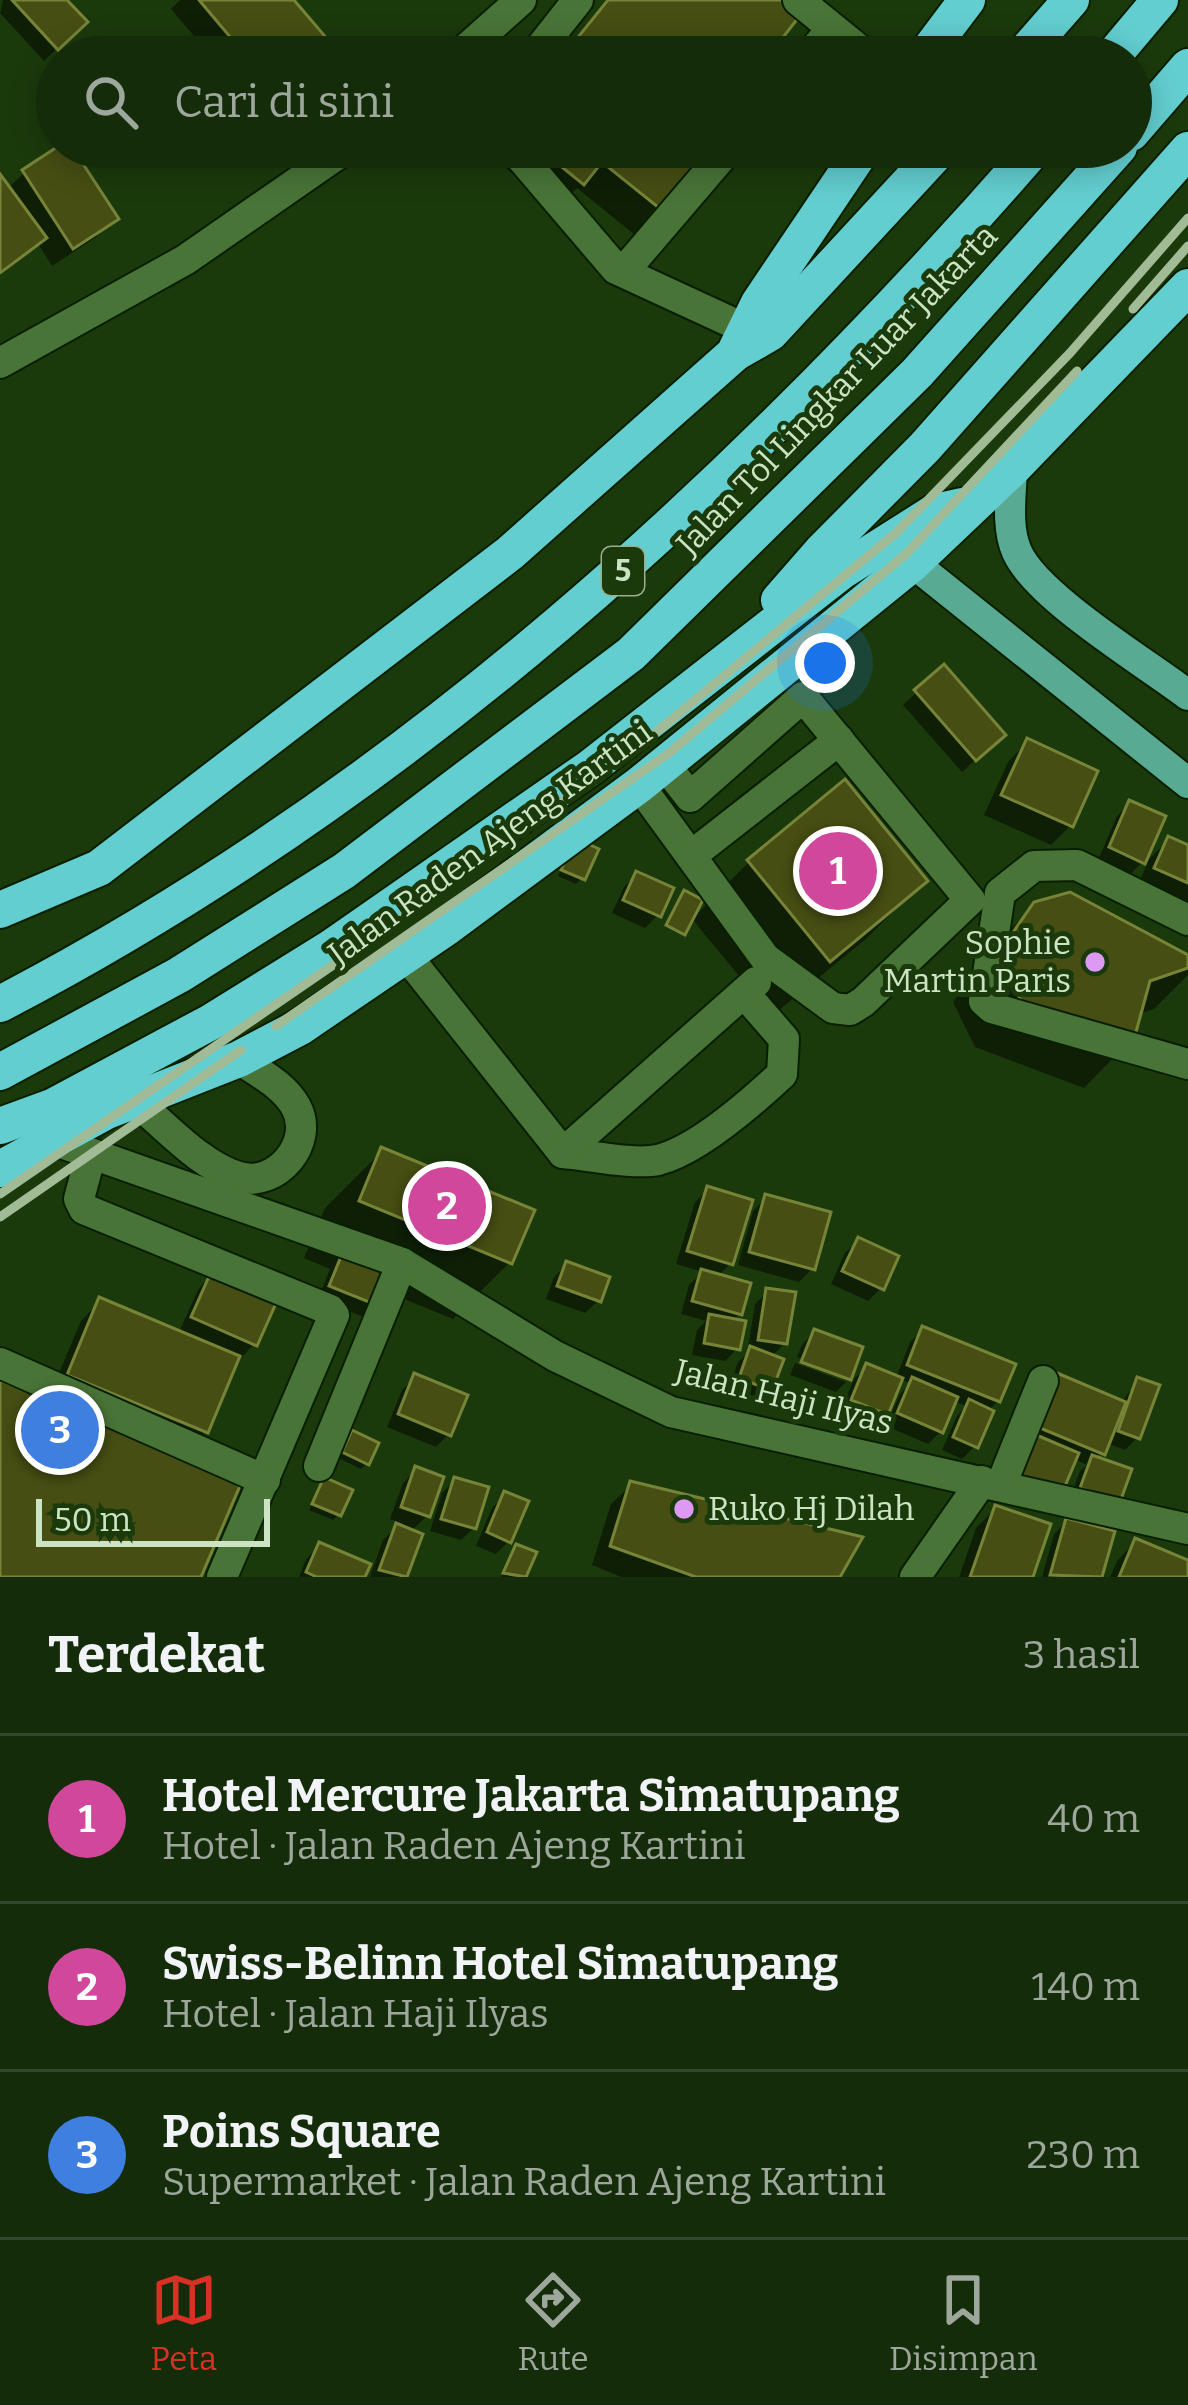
<!DOCTYPE html>
<html lang="id">
<meta charset="utf-8">
<style>
:root{--surface:#142c09;--page:#1d3412;--text:#f1f3f6;--muted:#9da79c;--line:#33482a;--accent:#d93025}
body{margin:0;font-family:Bitter,serif;background:var(--page);color:var(--text)}
.scale{position:absolute;left:36px;bottom:30px;width:234px;box-sizing:border-box;padding-left:12px;border:6px solid #cce4c3;border-top:0;font-size:33px;line-height:42px;white-space:nowrap;color:#cce4c3;-webkit-text-stroke:9px #1b3a0c;paint-order:stroke}
.you{position:absolute;left:825px;top:663px;width:42px;height:42px;margin:-30px;border:9px solid #fff;border-radius:50%;background:#1a73e8;box-shadow:0 0 0 18px #1a73e833}
.badge{display:grid;place-items:center;width:78px;height:78px;border-radius:50%;background:var(--accent);color:#fff;font-size:39px;font-weight:700}
.pin{position:absolute;translate:-50% -50%;border:6px solid #fff;box-shadow:0 3px 12px #0006}
.list{margin:0;padding:0;list-style:none}
h2{display:flex;justify-content:space-between;align-items:center;height:156px;margin:0;padding:0 48px;font-size:51px}
h2 small{font-size:39px;font-weight:400;color:var(--muted)}
.list li{display:grid;grid-template-columns:78px 1fr auto;gap:36px;align-items:center;box-sizing:border-box;height:168px;padding:0 48px;border-top:3px solid var(--line)}
.list b{display:block;font-size:45px;white-space:nowrap}
.list p{margin:0;font-size:39px;white-space:nowrap;color:var(--muted)}
.list em{font-size:39px;font-style:normal;color:var(--muted)}
.icon{flex:none;width:66px;height:66px;fill:none;stroke:currentColor;stroke-width:2;stroke-linecap:round;stroke-linejoin:round}
.map{position:relative;flex:none;width:1188px;height:1577px;overflow:hidden}
.search{position:absolute;background:var(--surface);box-shadow:0 6px 30px #0003;left:36px;right:36px;top:36px;height:132px;display:flex;align-items:center;gap:30px;box-sizing:border-box;padding:0 42px;border-radius:66px;color:var(--muted);font-size:45px}
.sheet{height:660px;background:var(--surface)}
nav{display:flex;justify-content:space-around;align-items:center;box-sizing:border-box;height:168px;border-top:3px solid var(--line);background:var(--surface);font-size:33px;color:var(--muted)}
nav a{display:grid;justify-items:center;gap:6px}
nav .on{color:var(--accent)}
.map>svg:first-child{display:block}
.shadow{fill:#0007}
.building{fill:#464e13;stroke:#778438;stroke-width:3}
.lines{fill:none;stroke-linecap:round;stroke-linejoin:round}
.minor-casing{stroke:#091f02;stroke-width:34}
.major-casing{stroke:#091f02;stroke-width:34}
.highway-casing{stroke:#091f02;stroke-width:40}
.minor{stroke:#497437;stroke-width:30}
.major{stroke:#59aa93;stroke-width:30}
.highway{stroke:#63ced0;stroke-width:36}
.rail{stroke:#a2bb97;stroke-width:9}
.poi-dot{fill:#dd99f3;stroke:#1b3a0c;stroke-width:4.5}
.labels{text-anchor:middle;dominant-baseline:central;stroke-width:10;stroke-linejoin:round;paint-order:stroke}
.shield{fill:#1b3a0c;stroke:#97b18c;stroke-width:3}
.shield-label{font-size:30px;font-weight:bold;fill:#cce4c3}
.street-label{font-size:33px;fill:#cce4c3;stroke:#1b3a0c}
.poi-label{font-size:33px;fill:#cce4c3;stroke:#1b3a0c;text-anchor:end}
</style>
<div class="map">
<svg width="1188" height="1577" viewBox="0 0 1188 1577">
<rect width="100%" height="100%" fill="#1b3a0c"/>
<!-- shadow -->
<g class="shadow">
<path d="M3,0h60l21,22 -40,39 -44,-48z"/>
<path d="M180,0h110l19,57h-97l-41,-48z"/>
<path d="M606,0h176l-2,36 5,21h-225z"/>
<path d="M63,147h5l47,72 -20,19 -43,28 -14,-22 -38,31v-96l7,10 17,-16z"/>
<path d="M488,147h225l-77,89 -59,-48 -21,21 -71,-58z"/>
<path d="M943,668l46,79 -27,25 -59,-67z"/>
<path d="M1027,742l43,84 -19,19 -67,-30 24,-53z"/>
<path d="M1130,803l12,59 -12,13 -32,-15 19,-44z"/>
<path d="M1169,840l19,8v62l-51,-22 12,-29z"/>
<path d="M570,848l12,30 -6,6 -18,-8z"/>
<path d="M749,862l175,19 -57,57 -95,78 -80,-97z"/>
<path d="M637,874l21,41 -13,13 -33,-15 12,-26z"/>
<path d="M1035,905l153,53v17l-34,34 -16,5 -8,27 -46,47 -109,-41 -22,-45 35,-50z"/>
<path d="M382,1151l128,111 -57,57 -71,-29 -18,27 -46,-18 12,-30 -26,-11 21,-50z"/>
<path d="M708,1189l23,74 -14,14 22,37 -7,7 6,27 -13,13 -33,-6 5,-25 9,-9 -25,-7 8,-29 14,-13 -27,-8 19,-62z"/>
<path d="M766,1198l46,71 -13,13 -61,-17 15,-54z"/>
<path d="M858,1241l23,47 -13,13 -37,-17 14,-31z"/>
<path d="M567,1264l31,37 -13,12 -39,-14 8,-22z"/>
<path d="M212,1275l42,69 -12,13 -5,-2 -31,76 -20,20 -136,-57 31,-73 19,-20 78,33 21,-46z"/>
<path d="M768,1291l17,52 -14,14 -2,32 -13,13 -28,-11 10,-29 9,-8 8,-50z"/>
<path d="M923,1330l75,71 -10,10 -13,35 -13,13 -20,-9 15,-34 9,-10 -13,-5 -12,30 -13,13 -42,-18 14,-32 10,-11 -11,-4 -9,30 -17,17 -33,-13 14,-34 13,-13 29,12 14,-36z"/>
<path d="M814,1332l46,17 -14,32v-6l-49,-18 5,-12z"/>
<path d="M795,1363l51,19 -10,10 -46,-17z"/>
<path d="M415,1377l34,57 -13,13 -49,-20 15,-37z"/>
<path d="M1138,1380v57l-13,13 -19,-7 -10,16 22,41 -49,1 11,-30 7,-6 -13,-6 -70,33 41,-102 76,13z"/>
<path d="M352,1433l15,30 -6,6 -23,-11z"/>
<path d="M415,1470l13,45 -18,17 10,4 -16,41h-34l13,-37 17,-17 -10,-4 13,-36z"/>
<path d="M325,1480l13,35 -5,5 -24,-10z"/>
<path d="M455,1480l19,48 -13,12 -31,-9 12,-38z"/>
<path d="M631,1485l205,92h-215l-29,-12 19,-61z"/>
<path d="M505,1495l4,46 -13,13 -20,-8 16,-38z"/>
<path d="M996,1508l34,69h-71l17,-49z"/>
<path d="M1067,1521l44,12 -12,44h-57l12,-43z"/>
<path d="M1136,1541l52,22v14h-78l7,-16z"/>
<path d="M319,1546l43,31h-63l7,-18z"/>
<path d="M516,1547l17,7 -10,23h-22z"/>
</g>
<!-- building -->
<g class="building">
<path d="M12,0h55l21,22 -30,28z"/>
<path d="M199,0h95l35,41 -18,16h-64z"/>
<path d="M608,0h179l15,13 -18,23 13,10 -8,11h-227z"/>
<path d="M57,147h15l47,72 -46,30 -51,-79z"/>
<path d="M537,147h180l-53,65 -62,-50 -18,23z"/>
<path d="M0,174l47,64 -47,35z"/>
<path d="M944,664l62,71 -30,26 -62,-71z"/>
<path d="M1027,738l71,33 -25,56 -72,-32z"/>
<path d="M845,779l83,102 -98,81 -83,-102z"/>
<path d="M1129,800l37,16 -21,48 -36,-17z"/>
<path d="M1168,836l20,9v38l-34,-15z"/>
<path d="M575,838l24,11 -14,31 -24,-10z"/>
<path d="M636,871l38,17 -13,29 -38,-17z"/>
<path d="M684,890l19,10 -18,35 -19,-10z"/>
<path d="M1070,892l118,63v13l-38,13 -17,62 -112,-42 -23,-47 36,-52z"/>
<path d="M381,1147l154,63 -23,54 -153,-63z"/>
<path d="M707,1186l46,14 -20,65 -46,-14z"/>
<path d="M765,1194l66,18 -16,58 -66,-18z"/>
<path d="M858,1237l41,19 -15,34 -42,-19z"/>
<path d="M342,1254l50,20 -13,32 -50,-20z"/>
<path d="M566,1261l44,16 -9,25 -44,-16z"/>
<path d="M701,1269l50,14 -9,32 -50,-14z"/>
<path d="M211,1272l66,29 -20,45 -66,-29z"/>
<path d="M766,1288l30,4 -9,52 -29,-4z"/>
<path d="M99,1297l141,59 -32,77 -141,-58z"/>
<path d="M709,1314l37,7 -6,29 -36,-7z"/>
<path d="M922,1326l94,38 -16,38 -93,-37z"/>
<path d="M814,1329l49,18 -12,33 -50,-18z"/>
<path d="M750,1346l34,13 -12,32 -33,-13z"/>
<path d="M866,1363l37,15 -15,37 -37,-15z"/>
<path d="M414,1373l54,22 -17,41 -53,-22z"/>
<path d="M1057,1373l69,29 -21,53 -70,-29z"/>
<path d="M912,1377l46,20 -15,36 -46,-20z"/>
<path d="M1137,1377l23,8 -20,54 -22,-8z"/>
<path d="M0,1380l242,101 -41,96h-201z"/>
<path d="M969,1399l25,12 -16,37 -25,-11z"/>
<path d="M352,1430l27,13 -10,22 -27,-13z"/>
<path d="M1034,1434l45,19 -19,45 -45,-19z"/>
<path d="M1092,1455l40,14 -12,33 -40,-14z"/>
<path d="M415,1466l29,11 -14,40 -29,-10z"/>
<path d="M324,1477l29,13 -12,26 -29,-12z"/>
<path d="M454,1477l35,10 -13,42 -35,-10z"/>
<path d="M630,1481l233,56 -23,40h-144l-86,-31z"/>
<path d="M504,1491l25,10 -18,42 -24,-11z"/>
<path d="M995,1505l56,19 -18,53h-63z"/>
<path d="M1066,1518l49,13 -13,46 -52,-2z"/>
<path d="M396,1523l27,11 -16,43 -28,-7z"/>
<path d="M1135,1538l53,22v17h-69z"/>
<path d="M319,1542l52,22 -6,13h-48l-11,-5z"/>
<path d="M516,1544l21,8 -11,25 -23,-4z"/>
</g>
<g class="lines">
<defs>
<g id="minor">
<path d="M798,0l70,57"/>
<path d="M457,57l64,-57"/>
<path d="M533,57l45,-57"/>
<path d="M808,57l23,-27"/>
<path d="M512,147l104,122 130,60"/>
<path d="M624,271l106,-124"/>
<path d="M0,363l185,-103 163,-113"/>
<path d="M639,785l126,173 68,50 17,2 13,-8 107,-102 -167,-203 -113,100 -25,-32"/>
<path d="M692,855l147,-115"/>
<path d="M1188,920l-111,-55 -43,1 -34,27 -16,108 8,7 196,56"/>
<path d="M406,955l157,198c25,2 71,12 95,7 40,-10 94,-58 124,-86l2,-35 -40,-46"/>
<path d="M133,1099c31,25 67,67 106,78 38,11 76,-35 57,-70 -12,-22 -37,-34 -57,-48"/>
<path d="M53,1140l349,123 153,93 116,56 517,117"/>
<path d="M563,1153l193,-171"/>
<path d="M91,1154l-12,45 5,10 246,101 4,5 -112,262"/>
<path d="M0,1363l265,117"/>
<path d="M319,1466l83,-203"/>
<path d="M1001,1485l42,-104"/>
<path d="M915,1577l67,-96"/>
</g>
<g id="major">
<path d="M1012,469c-1,27 -6,58 5,83 20,45 129,111 171,143"/>
<path d="M913,563l275,220"/>
</g>
<g id="highway">
<path d="M924,57l43,-57"/>
<path d="M1021,57l50,-57"/>
<path d="M1112,57l48,-57"/>
<path d="M1131,133l57,-66"/>
<path d="M737,352l33,-19 172,-186"/>
<path d="M779,600l42,-48 104,-105 263,-297"/>
<path d="M0,910l99,-42 411,-315 224,-199 25,-51 105,-156"/>
<path d="M0,1004c402,-209 740,-518 1036,-857"/>
<path d="M0,1072l179,-97 165,-104 287,-217 286,-281 202,-226"/>
<path d="M0,1126l52,-19 159,-85 121,-75 259,-180 251,-196 93,-59 27,-6"/>
<path d="M0,1169l107,-58 132,-52 61,-32 147,-100 192,-142 274,-222 99,-94 176,-182"/>
</g>
</defs>
<!-- minor casing -->
<use href="#minor" class="minor-casing"/>
<!-- major casing -->
<use href="#major" class="major-casing"/>
<!-- highway casing -->
<use href="#highway" class="highway-casing"/>
<!-- minor -->
<use href="#minor" class="minor"/>
<!-- major -->
<use href="#major" class="major"/>
<!-- highway -->
<use href="#highway" class="highway"/>
<!-- rail -->
<g class="rail">
<path d="M1133,309l55,-63"/>
<path d="M276,1026l393,-273 237,-199 171,-183"/>
<path d="M0,1194l406,-279 241,-175 249,-207 174,-180 118,-135"/>
<path d="M0,1217l241,-167"/>
</g>
</g>
<!-- markers -->
<g class="poi-dot">
<circle cx="1095" cy="962" r="12"/>
<circle cx="684" cy="1509" r="12"/>
</g>
<g class="labels">
<!-- shield labels -->
<rect class="shield" x="602" y="547" width="42" height="48" rx="9"/>
<g class="shield-label">
<text x="623" y="571">5</text>
</g>
<!-- street labels -->
<g class="street-label">
<text transform="translate(837 390) rotate(-46)">Jalan Tol Lingkar Luar Jakarta</text>
<text transform="translate(490 843) rotate(-36)">Jalan Raden Ajeng Kartini</text>
<text transform="translate(784 1397) rotate(14)">Jalan Haji Ilyas</text>
</g>
<!-- poi labels -->
<g class="poi-label">
<text x="1071" y="943">Sophie<tspan x="1071" dy="38">Martin Paris</tspan></text>
<text x="708" y="1509" text-anchor="start">Ruko Hj Dilah</text>
</g>
</g>
</svg>
<div class="scale">50 m</div>
<div class="you"></div>
<div class="pin badge" style="left:838px;top:871px;background:#d1479c">1</div>
<div class="pin badge" style="left:447px;top:1206px;background:#d1479c">2</div>
<div class="pin badge" style="left:60px;top:1430px;background:#3f7fe0">3</div>
<div class="search"><svg class="icon" aria-label="search" viewBox="0 0 24 24"><circle cx="10" cy="10" r="6"/><path d="M15 15l6 6"/></svg>Cari di sini</div>
</div>
<section class="sheet">
<h2>Terdekat<small>3 hasil</small></h2>
<ul class="list">
<li><span class="badge" style="background:#d1479c">1</span><div><b>Hotel Mercure Jakarta Simatupang</b><p>Hotel · Jalan Raden Ajeng Kartini</p></div><em>40 m</em></li>
<li><span class="badge" style="background:#d1479c">2</span><div><b>Swiss-Belinn Hotel Simatupang</b><p>Hotel · Jalan Haji Ilyas</p></div><em>140 m</em></li>
<li><span class="badge" style="background:#3f7fe0">3</span><div><b>Poins Square</b><p>Supermarket · Jalan Raden Ajeng Kartini</p></div><em>230 m</em></li>
</ul>
</section>
<nav>
<a class="on"><svg class="icon" aria-label="map" viewBox="0 0 24 24"><path d="M3 6l6-2 6 2 6-2v14l-6 2-6-2-6 2zM9 4v14M15 6v14"/></svg>Peta</a>
<a><svg class="icon" aria-label="directions" viewBox="0 0 24 24"><path d="M12 3l9 9-9 9-9-9zM9 14v-3h6M13 9l2 2-2 2"/></svg>Rute</a>
<a><svg class="icon" aria-label="saved" viewBox="0 0 24 24"><path d="M7 4h10v16l-5-4-5 4z"/></svg>Disimpan</a>
</nav>
